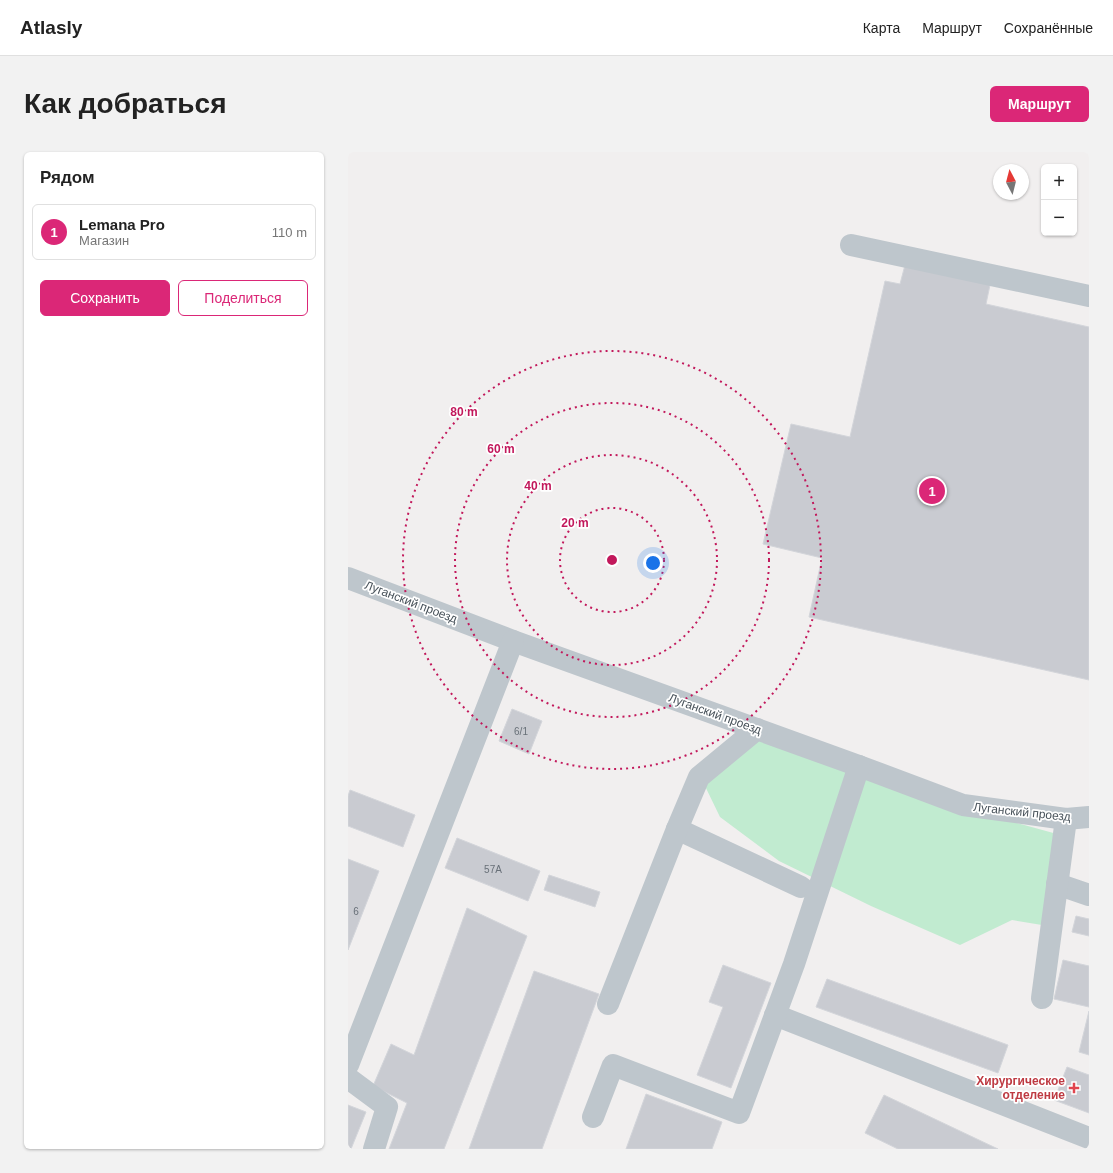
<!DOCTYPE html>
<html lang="ru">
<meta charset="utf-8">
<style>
:root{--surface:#fff;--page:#f2f2f2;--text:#222;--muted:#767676;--line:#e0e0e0;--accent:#db2777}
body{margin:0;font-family:Arial,sans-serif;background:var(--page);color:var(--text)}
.controls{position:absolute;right:12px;top:12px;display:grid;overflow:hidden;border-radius:6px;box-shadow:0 1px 3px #0004}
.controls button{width:36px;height:36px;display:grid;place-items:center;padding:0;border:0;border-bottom:1px solid var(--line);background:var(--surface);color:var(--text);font:20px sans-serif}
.compass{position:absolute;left:645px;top:12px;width:36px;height:36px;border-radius:50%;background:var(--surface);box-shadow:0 1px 3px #0004;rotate:353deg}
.you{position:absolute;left:305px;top:411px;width:14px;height:14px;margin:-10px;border:3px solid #fff;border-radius:50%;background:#1a73e8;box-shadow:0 0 0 6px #1a73e833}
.badge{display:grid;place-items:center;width:26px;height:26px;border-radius:50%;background:var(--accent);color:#fff;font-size:13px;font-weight:700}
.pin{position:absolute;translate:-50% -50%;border:2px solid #fff;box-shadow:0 1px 4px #0006}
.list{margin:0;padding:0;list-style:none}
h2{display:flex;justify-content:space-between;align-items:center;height:52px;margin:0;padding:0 16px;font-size:17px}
h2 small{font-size:13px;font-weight:400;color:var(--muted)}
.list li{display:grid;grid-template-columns:26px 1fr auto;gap:12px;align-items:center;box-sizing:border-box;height:56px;margin:0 8px 8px;padding:0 8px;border:1px solid var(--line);border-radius:6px}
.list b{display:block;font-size:15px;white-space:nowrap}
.list p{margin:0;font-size:13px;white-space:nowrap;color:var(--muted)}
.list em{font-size:13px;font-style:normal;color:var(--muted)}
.actions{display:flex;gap:8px;padding:12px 16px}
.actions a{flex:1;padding:9px 0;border:1px solid var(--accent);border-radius:6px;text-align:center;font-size:14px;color:var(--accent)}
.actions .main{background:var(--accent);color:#fff}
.map{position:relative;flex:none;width:741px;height:997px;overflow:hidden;border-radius:6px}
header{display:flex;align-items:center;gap:24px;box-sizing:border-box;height:56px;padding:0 20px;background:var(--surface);border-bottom:1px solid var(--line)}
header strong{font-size:19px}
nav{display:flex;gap:22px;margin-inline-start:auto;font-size:14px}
.intro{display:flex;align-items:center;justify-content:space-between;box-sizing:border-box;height:96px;padding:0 24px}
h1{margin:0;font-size:28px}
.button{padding:10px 18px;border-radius:6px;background:var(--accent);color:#fff;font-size:14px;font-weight:700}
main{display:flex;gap:24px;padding:0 24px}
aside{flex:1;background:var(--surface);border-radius:6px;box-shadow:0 1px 3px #0004}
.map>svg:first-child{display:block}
.green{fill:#c1ebd0}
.building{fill:#c9cbd1;stroke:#d3d5da}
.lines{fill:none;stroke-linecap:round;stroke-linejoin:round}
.minor{stroke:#bec6cc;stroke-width:22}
.ring{fill:none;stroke:#c2185b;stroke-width:2;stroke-dasharray:2 4}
.health-dot{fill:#e0444e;stroke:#fff;stroke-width:1.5}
.labels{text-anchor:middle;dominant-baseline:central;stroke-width:3.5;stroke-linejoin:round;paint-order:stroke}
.number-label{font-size:10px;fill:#687078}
.street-label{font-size:12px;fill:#48525a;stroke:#fff}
.health-label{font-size:12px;font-weight:bold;fill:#be3a42;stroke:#fff;text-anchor:end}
.centre{fill:#c2185b;stroke:#fff;stroke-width:2}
.ring-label{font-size:12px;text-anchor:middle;font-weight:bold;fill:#c2185b;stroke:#fff;stroke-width:3.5;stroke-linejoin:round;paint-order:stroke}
</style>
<header>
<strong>Atlasly</strong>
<nav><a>Карта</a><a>Маршрут</a><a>Сохранённые</a></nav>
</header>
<div class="intro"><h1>Как добраться</h1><a class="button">Маршрут</a></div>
<main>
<aside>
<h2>Рядом<small></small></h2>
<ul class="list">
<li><span class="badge">1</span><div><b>Lemana Pro</b><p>Магазин</p></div><em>110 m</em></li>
</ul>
<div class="actions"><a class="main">Сохранить</a><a>Поделиться</a></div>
</aside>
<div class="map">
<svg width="741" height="997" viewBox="0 0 741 997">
<rect width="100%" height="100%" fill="#f1efef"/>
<!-- green -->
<path class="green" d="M409,585l129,50 171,47 -9,92 -36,-6 -52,25 -89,-39 -92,-45 -59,-44 -16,-33z"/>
<!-- building -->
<g class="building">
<path d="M557,113l85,20 -4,19 103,23v353l-280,-63 13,-59 -59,-14 28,-120 59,13 35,-156 15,3z"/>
<path d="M164,557l30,12 -13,33 -30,-13z"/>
<path d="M2,638l65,25 -12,32 -55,-21v-30z"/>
<path d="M109,686l83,33 -12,30 -83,-33z"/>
<path d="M0,707l31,12 -31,79z"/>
<path d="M201,723l51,17 -5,15 -51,-17z"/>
<path d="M119,756l60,28 -83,213h-55l18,-46 -34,-17 18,-42 23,11z"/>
<path d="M728,764l13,3v17l-17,-4z"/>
<path d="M715,808l26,6v41l-35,-8z"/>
<path d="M375,813l48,18 -40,105 -34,-13 26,-68 -14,-5z"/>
<path d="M186,819l65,23 -57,155h-73z"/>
<path d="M479,827l181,66 -10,28 -182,-66z"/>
<path d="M741,859v44l-10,-3z"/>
<path d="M719,915l22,8v38l-35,-13z"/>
<path d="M298,942l76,28 -10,27h-86z"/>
<path d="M536,943l114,54h-100l-33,-16z"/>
<path d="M0,953l18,7 -15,37h-3z"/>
</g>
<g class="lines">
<!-- minor -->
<g class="minor">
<path d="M503,93l238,51"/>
<path d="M0,426l165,63 346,125 104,39 103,14 23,-2"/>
<path d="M329,677l124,58"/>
<path d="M709,732l32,11"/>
<path d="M694,846l24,-179"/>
<path d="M260,852l69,-175 22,-52 58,-48"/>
<path d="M427,863l314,123"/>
<path d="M0,913l165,-424"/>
<path d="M0,926l39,29 -13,42"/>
<path d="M245,965l20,-52 126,48 55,-149 65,-198"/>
</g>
</g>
<!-- distance rings -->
<g class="ring">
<circle cx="264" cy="408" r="52"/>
<circle cx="264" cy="408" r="105"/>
<circle cx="264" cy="408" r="157"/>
<circle cx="264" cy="408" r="209"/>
</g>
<!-- markers -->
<path class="health-dot" d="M724 930h4v4h4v4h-4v4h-4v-4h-4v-4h4z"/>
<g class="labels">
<!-- number labels -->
<g class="number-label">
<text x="173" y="579">6/1</text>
<text x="145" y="717">57А</text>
<text x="8" y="759">6</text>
</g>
<!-- street labels -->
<g class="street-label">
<text transform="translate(63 450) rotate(21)">Луганский проезд</text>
<text transform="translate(367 562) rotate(20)">Луганский проезд</text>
<text transform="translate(674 660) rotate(6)">Луганский проезд</text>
</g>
<!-- health labels -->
<g class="health-label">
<text x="717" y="929">Хирургическое<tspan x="717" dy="14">отделение</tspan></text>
</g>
</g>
<circle cx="264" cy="408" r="6" class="centre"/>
<g class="ring-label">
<text x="116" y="264">80 m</text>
<text x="153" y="301">60 m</text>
<text x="190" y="338">40 m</text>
<text x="227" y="375">20 m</text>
</g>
</svg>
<div class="controls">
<button>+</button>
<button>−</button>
</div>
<svg class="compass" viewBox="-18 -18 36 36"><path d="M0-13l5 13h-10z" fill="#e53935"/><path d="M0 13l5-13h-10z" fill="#767676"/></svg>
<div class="you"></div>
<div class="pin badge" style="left:584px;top:339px">1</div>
</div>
</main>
